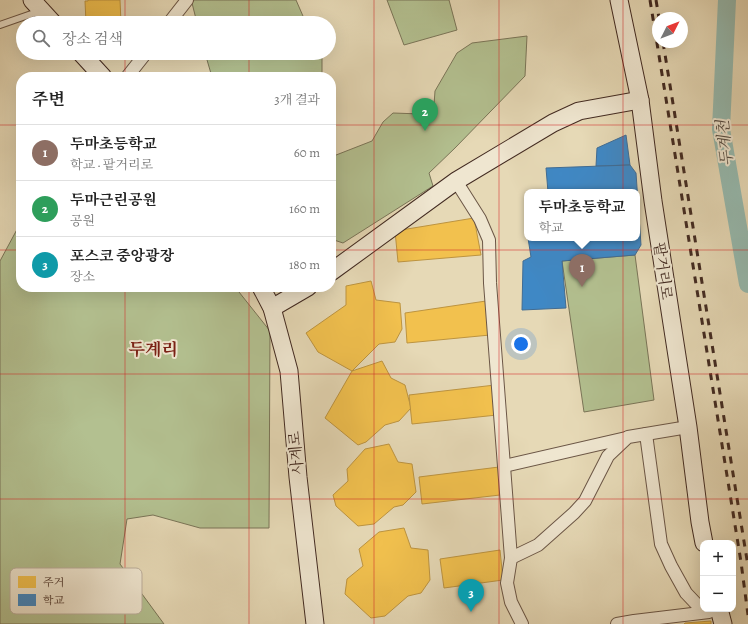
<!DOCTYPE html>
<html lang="ko">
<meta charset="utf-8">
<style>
:root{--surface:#fff;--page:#f2f2f2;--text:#222;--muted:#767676;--line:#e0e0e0;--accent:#b45309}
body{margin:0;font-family:Alegreya,"Noto Serif KR",serif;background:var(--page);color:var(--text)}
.controls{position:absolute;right:12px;bottom:12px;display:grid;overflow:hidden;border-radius:8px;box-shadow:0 4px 16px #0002}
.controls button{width:36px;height:36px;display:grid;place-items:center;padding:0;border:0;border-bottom:1px solid var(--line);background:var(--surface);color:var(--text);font:20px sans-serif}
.compass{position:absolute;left:652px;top:12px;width:36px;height:36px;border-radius:50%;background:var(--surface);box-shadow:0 4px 16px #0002;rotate:48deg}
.you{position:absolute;left:521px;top:344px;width:14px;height:14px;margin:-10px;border:3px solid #fff;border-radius:50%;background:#1a73e8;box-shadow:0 0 0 6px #1a73e833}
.badge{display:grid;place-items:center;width:26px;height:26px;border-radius:50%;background:var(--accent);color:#fff;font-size:13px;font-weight:700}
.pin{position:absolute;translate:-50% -33px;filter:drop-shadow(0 1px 2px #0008)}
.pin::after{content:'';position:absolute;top:21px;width:14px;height:12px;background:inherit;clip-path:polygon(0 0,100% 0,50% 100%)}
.popup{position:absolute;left:524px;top:189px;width:116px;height:52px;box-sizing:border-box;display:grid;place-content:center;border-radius:8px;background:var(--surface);filter:drop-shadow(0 1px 3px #0005);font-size:13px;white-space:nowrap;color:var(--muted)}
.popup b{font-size:15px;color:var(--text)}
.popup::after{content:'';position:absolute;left:50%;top:100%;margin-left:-8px;border:8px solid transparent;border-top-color:var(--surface)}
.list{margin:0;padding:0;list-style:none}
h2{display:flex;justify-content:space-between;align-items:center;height:52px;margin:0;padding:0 16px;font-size:17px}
h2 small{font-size:13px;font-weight:400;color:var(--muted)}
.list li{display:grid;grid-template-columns:26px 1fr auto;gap:12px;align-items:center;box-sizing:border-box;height:56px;padding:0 16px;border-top:1px solid var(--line)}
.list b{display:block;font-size:15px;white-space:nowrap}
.list p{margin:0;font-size:13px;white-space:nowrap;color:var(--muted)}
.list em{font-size:13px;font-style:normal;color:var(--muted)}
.icon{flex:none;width:22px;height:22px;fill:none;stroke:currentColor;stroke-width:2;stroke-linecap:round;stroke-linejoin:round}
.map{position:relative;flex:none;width:748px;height:624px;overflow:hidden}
.search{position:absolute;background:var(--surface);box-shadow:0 4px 16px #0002;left:16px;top:16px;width:320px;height:44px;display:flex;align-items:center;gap:10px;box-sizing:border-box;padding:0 14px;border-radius:22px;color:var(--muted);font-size:15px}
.panel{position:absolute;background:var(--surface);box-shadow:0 4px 16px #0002;left:16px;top:72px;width:320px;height:220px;border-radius:16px}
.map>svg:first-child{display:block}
.green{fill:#b3c090;stroke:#7a7558}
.homes{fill:#f2c14e;stroke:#bd9440}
.schools{fill:#3f88c5;stroke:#406c94}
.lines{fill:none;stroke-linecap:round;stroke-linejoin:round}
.river{stroke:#96baaf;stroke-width:18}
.lane-casing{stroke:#6b5646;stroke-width:8}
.street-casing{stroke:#6b5646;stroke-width:14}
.secondary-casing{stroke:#422a21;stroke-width:19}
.lane{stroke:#efe6d0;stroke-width:6}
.street{stroke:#efe6d0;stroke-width:12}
.secondary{stroke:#efe6d0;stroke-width:17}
.rail{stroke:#422a21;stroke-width:3;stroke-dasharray:7 7;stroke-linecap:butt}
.grid{fill:none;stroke:#d62828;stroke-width:1;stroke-opacity:0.55}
.labels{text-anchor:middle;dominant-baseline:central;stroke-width:4;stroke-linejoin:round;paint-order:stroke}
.street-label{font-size:15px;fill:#422a21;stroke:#efe6d0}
.water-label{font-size:16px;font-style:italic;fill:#574e44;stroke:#efe6d0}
.quarter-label{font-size:17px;font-weight:bold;fill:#7a1f14;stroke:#efe6d0}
.key{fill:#efe6d0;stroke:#bbae9c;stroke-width:1}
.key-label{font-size:11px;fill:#422a21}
</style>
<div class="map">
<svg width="748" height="624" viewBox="0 0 748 624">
<rect width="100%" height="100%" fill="#e6d9b6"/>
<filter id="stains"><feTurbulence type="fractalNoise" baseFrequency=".005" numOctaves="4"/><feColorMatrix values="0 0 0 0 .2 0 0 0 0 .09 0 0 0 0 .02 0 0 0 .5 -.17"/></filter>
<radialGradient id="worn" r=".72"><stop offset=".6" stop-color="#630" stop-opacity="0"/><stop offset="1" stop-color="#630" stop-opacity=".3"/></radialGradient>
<!-- green -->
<g class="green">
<path d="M194,0h102l10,23h-109l-5,-20z"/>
<path d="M387,0h62l8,30 -53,15z"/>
<path d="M527,36l-2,40 -70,72 -26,25 4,13 -90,57 -12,-4v-82l41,-16 11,-19 10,-9 28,1 13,-9 1,-14 22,-38 15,-10z"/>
<path d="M205,53h115l2,5v19h-110z"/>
<path d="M21,222v65h214l35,44 -1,197h-69l-47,-13 -26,4 -7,45 44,60h-164v-363z"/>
<path d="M635,255l19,145 -70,12 -22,-151z"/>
</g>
<!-- homes -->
<g class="homes">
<path d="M88,0h32l1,23 -11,-1 -24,1 -1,-22h3z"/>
<path d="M474,218l7,37 -83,7 -3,-31z"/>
<path d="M371,281l5,19 24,3 2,26 -7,13 -16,2 -27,27 -34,-19 -12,-19 40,-28v-19z"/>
<path d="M486,301l4,34 -83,8 -2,-30z"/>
<path d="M382,361l9,17 14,7 6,23 -12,13 -14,4 -19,17 -8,3 -33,-27 27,-47z"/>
<path d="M495,385l2,30 -85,9 -3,-29z"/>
<path d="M389,444l9,18 14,2 4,28 -13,13 -9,2 -20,17 -16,2 -22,-20 -3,-11 15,-14 -1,-12 18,-20z"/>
<path d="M499,467l1,28 -78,9 -3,-27z"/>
<path d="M404,528l7,20 17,2 2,30 -9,13 -13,3 -23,20 -14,2 -26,-24 2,-15 16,-13 -4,-17 20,-17z"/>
<path d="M500,550l3,30 -59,8 -4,-29z"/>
<path d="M711,621v3h-27l1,-1z"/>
</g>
<!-- schools -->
<g class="schools">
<path d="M626,135l4,30 -34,1 1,-18z"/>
<path d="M630,165l6,8 5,72 -6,10 -73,6 4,47 -44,2 1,-49 8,-4 -3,-19h109v-46h-89l-2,-24z"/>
</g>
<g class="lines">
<!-- river -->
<path class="river" d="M727,0l-6,129 27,155"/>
<defs>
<path id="lane" d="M0,25l40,-14"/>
<g id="street">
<path d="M169,23l18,-23"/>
<path d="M127,77l19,-24"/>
<path d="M456,181l24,38 9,21 1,43 21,275 -4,25 4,19 11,22"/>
<path d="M646,434l15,110 10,22 15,27 18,19"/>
<path d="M504,466l122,-28"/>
<path d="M511,558l27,-13 36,-32 11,-12 23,-45 20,-19 60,-10"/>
<path d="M617,624l17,-3 75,-9"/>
</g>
<g id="secondary">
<path d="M32,0l21,23"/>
<path d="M619,0l21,100 13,101 35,226 12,95 4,21"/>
<path d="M81,53l22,24"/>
<path d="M331,272l125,-91 97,-58 26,-12 61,-11"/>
<path d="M261,287l11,21 17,63 9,106 17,147"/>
<path d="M272,308l36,-21"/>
<path d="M719,609l4,15"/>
</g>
</defs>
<!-- lane casing -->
<use href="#lane" class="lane-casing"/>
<!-- street casing -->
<use href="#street" class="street-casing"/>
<!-- secondary casing -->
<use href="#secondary" class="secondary-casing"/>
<!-- lane -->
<use href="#lane" class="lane"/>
<!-- street -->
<use href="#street" class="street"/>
<!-- secondary -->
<use href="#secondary" class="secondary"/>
<!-- rail -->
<g class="rail">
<path d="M650,0l91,562 7,53"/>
<path d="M656,0l3,18"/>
<path d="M663,42l85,524"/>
</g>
</g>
<!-- grid -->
<path class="grid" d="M125,0v23M249,0v23M374,0v624M499,0v624M623,0v624M125,53v24M249,53v24M0,125h21M331,125h417M0,250h21M331,250h417M125,287v337M249,287v337M0,374h748M0,499h748"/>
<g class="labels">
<!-- street labels -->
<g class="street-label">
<text transform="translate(663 271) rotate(82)">팥거리로</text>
<text transform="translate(296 453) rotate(-95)">사계로</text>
</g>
<!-- water labels -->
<g class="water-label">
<text transform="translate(725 143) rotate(-96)">두계천</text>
</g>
<!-- quarter labels -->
<g class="quarter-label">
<text x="153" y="349">두계리</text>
</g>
</g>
<!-- legend -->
<rect x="10" y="568" width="132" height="46" rx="6" class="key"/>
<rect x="18" y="576" width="18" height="12" fill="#f2c14e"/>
<rect x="18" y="594" width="18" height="12" fill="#3f88c5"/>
<g class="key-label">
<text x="43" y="586">주거</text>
<text x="43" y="604">학교</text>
</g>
<rect width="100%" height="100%" filter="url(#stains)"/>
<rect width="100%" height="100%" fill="url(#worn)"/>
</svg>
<div class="controls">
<button>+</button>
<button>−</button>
</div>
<svg class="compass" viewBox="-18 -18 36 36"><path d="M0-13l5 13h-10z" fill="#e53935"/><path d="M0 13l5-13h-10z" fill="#767676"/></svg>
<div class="you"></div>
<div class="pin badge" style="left:582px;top:287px;background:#8d6e63">1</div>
<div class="popup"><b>두마초등학교</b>학교</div>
<div class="pin badge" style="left:425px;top:131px;background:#2e9e5b">2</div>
<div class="pin badge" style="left:471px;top:612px;background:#0f9aa8">3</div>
<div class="search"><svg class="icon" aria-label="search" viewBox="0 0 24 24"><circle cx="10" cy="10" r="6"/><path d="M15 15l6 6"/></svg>장소 검색</div>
<section class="panel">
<h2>주변<small>3개 결과</small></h2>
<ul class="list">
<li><span class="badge" style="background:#8d6e63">1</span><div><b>두마초등학교</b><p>학교 · 팥거리로</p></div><em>60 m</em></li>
<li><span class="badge" style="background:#2e9e5b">2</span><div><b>두마근린공원</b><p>공원</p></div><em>160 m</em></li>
<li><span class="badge" style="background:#0f9aa8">3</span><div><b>포스코 중앙광장</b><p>장소</p></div><em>180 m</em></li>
</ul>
</section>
</div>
